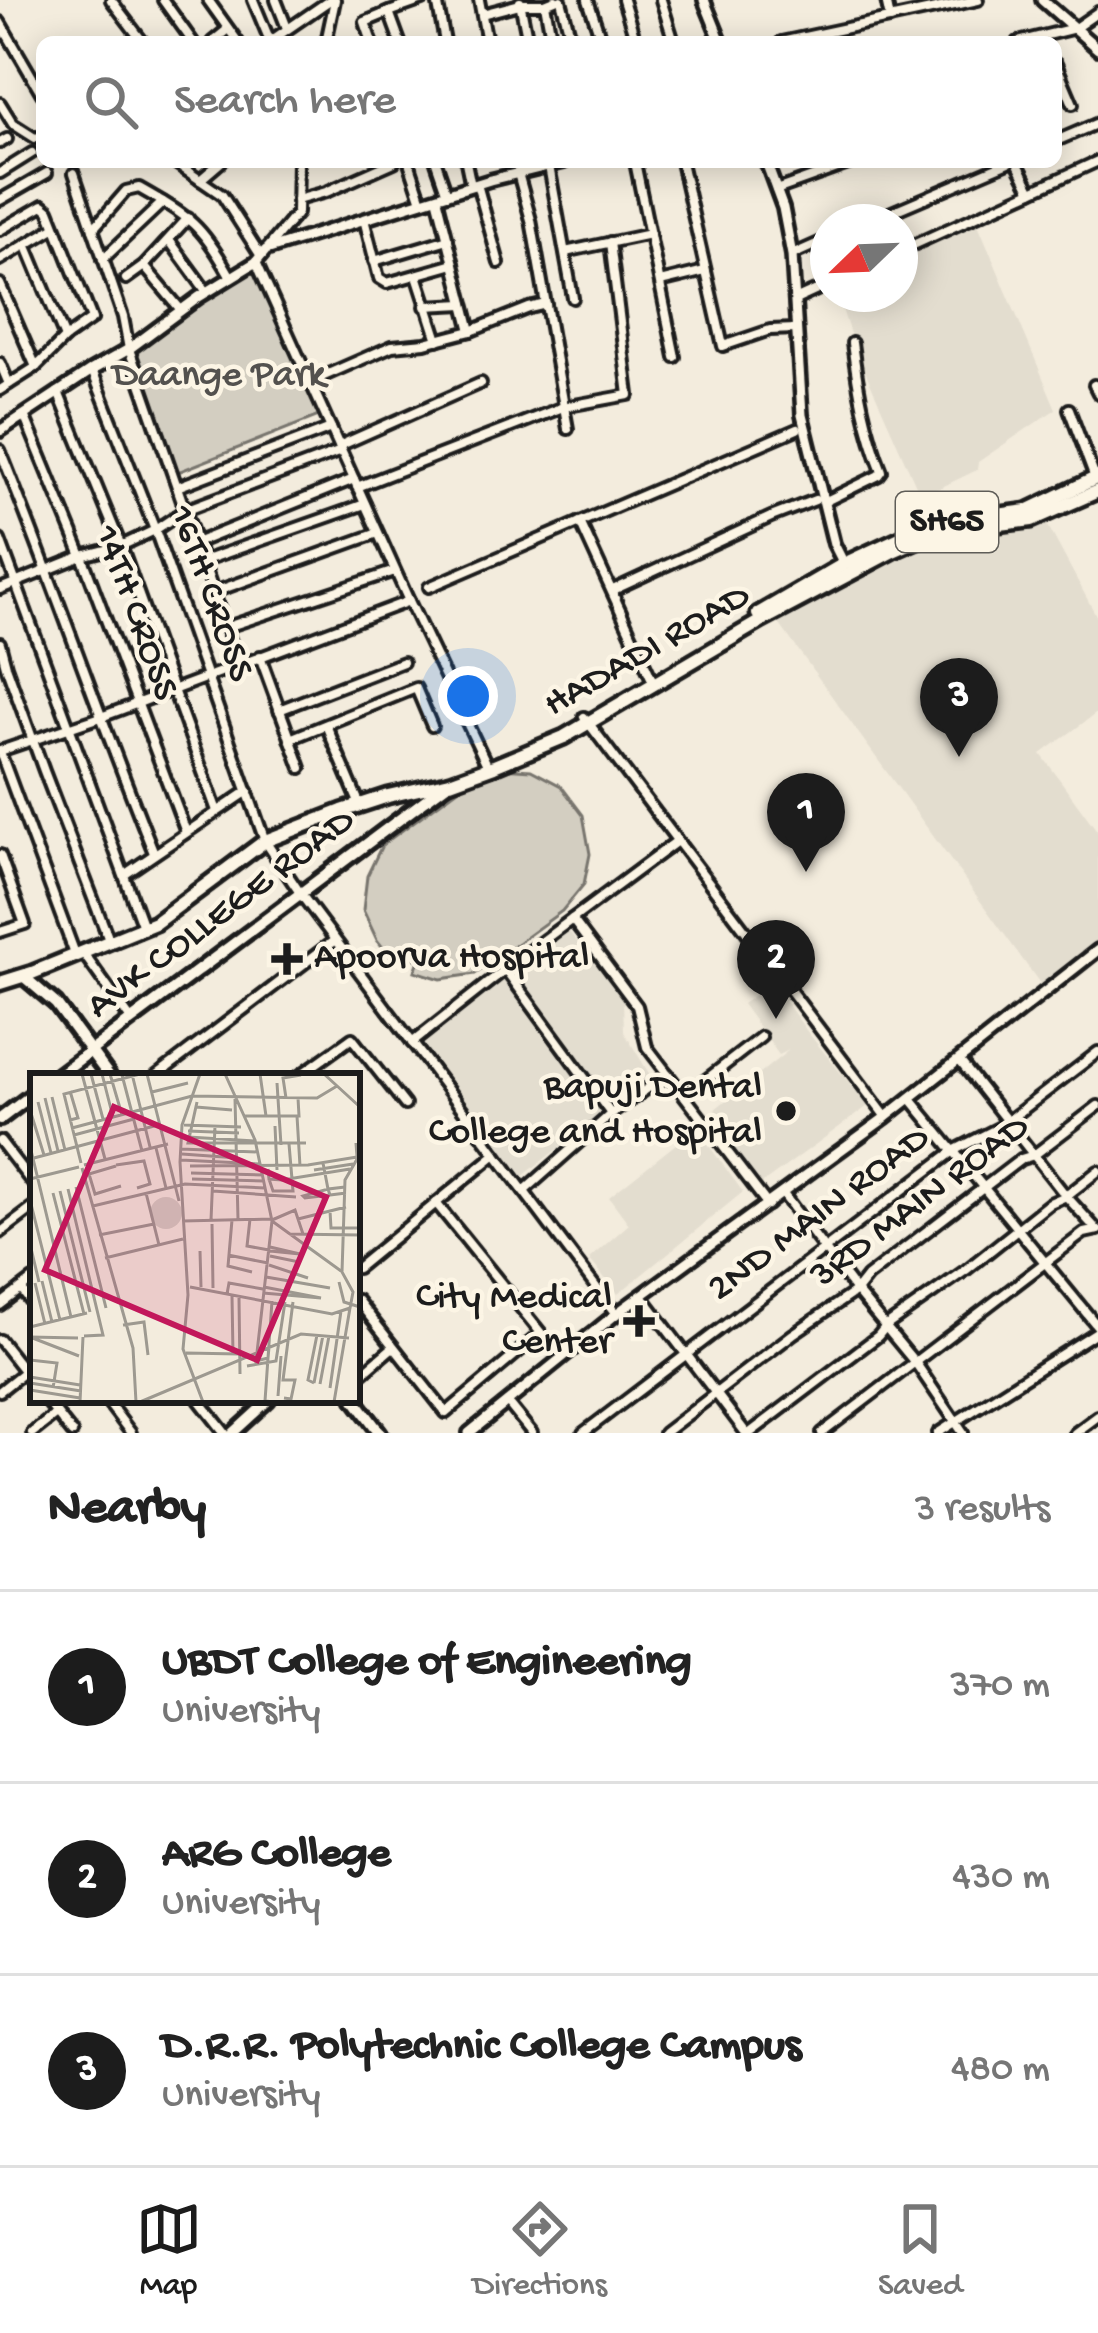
<!DOCTYPE html>
<style>
:root{--surface:#fff;--page:#f2f2f2;--text:#222;--muted:#767676;--line:#e0e0e0;--accent:#1c1c1c}
body{margin:0;font-family:"Gochi Hand",sans-serif;background:var(--page);color:var(--text)}
.compass{position:absolute;left:810px;top:204px;width:108px;height:108px;border-radius:50%;background:var(--surface);box-shadow:0 6px 30px #0003;rotate:247deg}
.you{position:absolute;left:468px;top:696px;width:42px;height:42px;margin:-30px;border:9px solid #fff;border-radius:50%;background:#1a73e8;box-shadow:0 0 0 18px #1a73e833}
.badge{display:grid;place-items:center;width:78px;height:78px;border-radius:50%;background:var(--accent);color:#fff;font-size:39px;font-weight:700}
.pin{position:absolute;translate:-50% -99px;filter:drop-shadow(0 3px 6px #0008)}
.pin::after{content:'';position:absolute;top:63px;width:42px;height:36px;background:inherit;clip-path:polygon(0 0,100% 0,50% 100%)}
.list{margin:0;padding:0;list-style:none}
h2{display:flex;justify-content:space-between;align-items:center;height:156px;margin:0;padding:0 48px;font-size:51px}
h2 small{font-size:39px;font-weight:400;color:var(--muted)}
.list li{display:grid;grid-template-columns:78px 1fr auto;gap:36px;align-items:center;box-sizing:border-box;height:192px;padding:0 48px;border-top:3px solid var(--line)}
.list b{display:block;font-size:45px;white-space:nowrap}
.list p{margin:0;font-size:39px;white-space:nowrap;color:var(--muted)}
.list em{font-size:39px;font-style:normal;color:var(--muted)}
.icon{flex:none;width:66px;height:66px;fill:none;stroke:currentColor;stroke-width:2;stroke-linecap:round;stroke-linejoin:round}
.map{position:relative;flex:none;width:1098px;height:1433px;overflow:hidden}
.search{position:absolute;background:var(--surface);box-shadow:0 6px 30px #0003;left:36px;right:36px;top:36px;height:132px;display:flex;align-items:center;gap:30px;box-sizing:border-box;padding:0 42px;border-radius:18px;color:var(--muted);font-size:45px}
.sheet{height:732px;background:var(--surface)}
nav{display:flex;justify-content:space-around;align-items:center;box-sizing:border-box;height:168px;border-top:3px solid var(--line);background:var(--surface);font-size:33px;color:var(--muted)}
nav a{display:grid;justify-items:center;gap:6px}
nav .on{color:var(--accent)}
.map>svg:first-child{display:block}
.built{fill:#e3ddcf}
.green{fill:#d3cec1;stroke:#78756e;stroke-width:3}
.lines{fill:none;stroke-linecap:round;stroke-linejoin:round}
.minor-casing{stroke:#1c1c1c;stroke-width:16}
.tertiary-casing{stroke:#1c1c1c;stroke-width:18}
.secondary-casing{stroke:#1c1c1c;stroke-width:20}
.primary-casing{stroke:#1c1c1c;stroke-width:21}
.minor{stroke:#fcf5e5;stroke-width:8}
.tertiary{stroke:#fcf5e5;stroke-width:9}
.secondary{stroke:#fcf5e5;stroke-width:10}
.primary{stroke:#fcf5e5;stroke-width:12}
.poi-dot{fill:#1c1c1c;stroke:#fcf5e5;stroke-width:4.5}
.labels{text-anchor:middle;dominant-baseline:central;stroke-width:9;stroke-linejoin:round;paint-order:stroke}
.shield{fill:#fcf5e5;stroke:#5f5d58;stroke-width:3}
.shield-label{font-size:36px;font-weight:bold;fill:#1c1c1c}
.park-label{font-size:39px;fill:#53514e;stroke:#fcf5e5}
.street-label{font-size:39px;fill:#1c1c1c;stroke:#fcf5e5}
.poi-label{font-size:39px;fill:#1c1c1c;stroke:#fcf5e5;text-anchor:end}
.inset-road{fill:none;stroke:#9d9990;stroke-width:3}
.view{fill:#c2185b;fill-opacity:0.15;stroke:#c2185b;stroke-width:6}
.inset-edge{fill:none;stroke:#1c1c1c;stroke-width:6}
</style>
<div class="map">
<svg width="1098" height="1433" viewBox="0 0 1098 1433">
<rect width="100%" height="100%" fill="#f3ecdd"/>
<filter id="ink" filterUnits="userSpaceOnUse"><feTurbulence type="fractalNoise" baseFrequency=".00833" numOctaves="2"/><feDisplacementMap in="SourceGraphic" scale="24" xChannelSelector="R" yChannelSelector="G"/><feConvolveMatrix kernelMatrix="1 2 1 2 8 2 1 2 1" color-interpolation-filters="sRGB"/></filter>
<g filter="url(#ink)">
<!-- built -->
<g class="built">
<path d="M978,224l78,185 -78,53 -1,8 -56,27 -67,-151 -17,-52h63v-36z"/>
<path d="M1047,524l51,95v93l-57,42 57,78v111l-54,46 -266,-367 165,-92 24,-1 35,4z"/>
<path d="M567,929l56,70 1,33 26,43 -127,101 -104,-134z"/>
<path d="M772,983l37,51 59,72 -108,79 -55,-68 84,-67 -10,5 -37,-51z"/>
<path d="M696,1128l47,64 -125,102 -29,-35 40,-35 -20,-27z"/>
</g>
<!-- green -->
<g class="green">
<path d="M255,267l64,149 -146,58 -40,-123 74,-54z"/>
<path d="M501,768l30,2 30,16 22,29 7,39 -6,30 -22,27 -87,63 -34,5 -26,-8 4,-11 -18,-6 -8,6 -16,-20 -14,-30 4,-34 15,-31 91,-67z"/>
</g>
<g class="lines">
<defs>
<g id="minor">
<path d="M111,0l32,42"/>
<path d="M163,0l30,42"/>
<path d="M208,0l30,42"/>
<path d="M253,0l17,41"/>
<path d="M276,0l11,28"/>
<path d="M437,0l8,42"/>
<path d="M479,0l8,42"/>
<path d="M561,0l11,42"/>
<path d="M588,0l14,42"/>
<path d="M623,0l13,42"/>
<path d="M661,0l13,42"/>
<path d="M886,0l4,19"/>
<path d="M520,2l8,40"/>
<path d="M389,12l34,-12"/>
<path d="M482,14l38,-10h25"/>
<path d="M0,22l42,72"/>
<path d="M212,42l16,-13"/>
<path d="M269,42l61,-42"/>
<path d="M326,42l9,-42"/>
<path d="M372,42l-7,-20 24,-10 11,30"/>
<path d="M552,42l-7,-38 10,-4"/>
<path d="M781,42l197,-42"/>
<path d="M1018,42l57,-14 23,-16"/>
<path d="M1056,64l17,40"/>
<path d="M0,103l13,21 22,14 7,-2"/>
<path d="M1056,141l42,-18"/>
<path d="M0,143l7,-4"/>
<path d="M174,162l48,33 39,61"/>
<path d="M409,162l13,39"/>
<path d="M436,162l11,32"/>
<path d="M466,162l5,24"/>
<path d="M635,162l40,195"/>
<path d="M681,162l42,184 47,-16 26,-1"/>
<path d="M1017,162l15,29"/>
<path d="M549,166l24,132"/>
<path d="M0,173l32,-20"/>
<path d="M74,173l49,144 6,32 110,316"/>
<path d="M518,173l13,47 37,209"/>
<path d="M200,180l21,-18"/>
<path d="M477,184l22,79"/>
<path d="M776,190l78,-28"/>
<path d="M0,200l47,-27"/>
<path d="M297,200l29,-8 68,-30"/>
<path d="M364,219l15,59 8,5 67,-19"/>
<path d="M868,222l141,-60"/>
<path d="M93,229l33,-38 13,-3c51,29 63,37 92,89"/>
<path d="M0,230l43,-25 6,5 43,109 -27,19 -29,29"/>
<path d="M169,240l38,52"/>
<path d="M26,244l39,94"/>
<path d="M266,250l31,-37 1,-51"/>
<path d="M900,251l198,-90"/>
<path d="M565,252l85,-18"/>
<path d="M792,255l36,-16"/>
<path d="M103,259l60,-57"/>
<path d="M0,260l54,-32"/>
<path d="M374,261l74,-22"/>
<path d="M256,262l153,339 79,166"/>
<path d="M144,266l37,44"/>
<path d="M417,275l21,65"/>
<path d="M126,279l18,-13 44,-48"/>
<path d="M660,282l45,-11"/>
<path d="M0,284l36,83 -36,23"/>
<path d="M795,300l33,-15"/>
<path d="M425,306l39,-2"/>
<path d="M471,331l58,-23 17,-4"/>
<path d="M0,363l9,21"/>
<path d="M92,370l63,160 110,311 35,52 316,421"/>
<path d="M310,382l82,-36 33,-3 46,-12 -34,-134"/>
<path d="M1094,385l4,8"/>
<path d="M58,392l63,154 96,265"/>
<path d="M1069,409l26,69"/>
<path d="M24,415l58,141 104,276"/>
<path d="M339,446l142,-63"/>
<path d="M0,450c54,133 100,270 154,403"/>
<path d="M177,487l154,-59"/>
<path d="M357,487l206,-80 66,-12 -19,-153"/>
<path d="M824,502l55,-27 3,-4c-17,-42 -24,-83 -30,-128"/>
<path d="M580,522l74,162"/>
<path d="M0,540l143,387"/>
<path d="M198,542l156,-63"/>
<path d="M203,561l162,-57"/>
<path d="M429,587l368,-158"/>
<path d="M0,589l82,-33 39,-10 34,-16 30,-20 156,-59"/>
<path d="M613,590l158,-73 44,-17"/>
<path d="M214,592l164,-59"/>
<path d="M227,627l168,-56"/>
<path d="M0,643l6,23 38,105 65,169"/>
<path d="M260,656l41,112"/>
<path d="M279,710l124,-48"/>
<path d="M584,717l302,400"/>
<path d="M326,725l34,80"/>
<path d="M290,739l126,-51 16,38"/>
<path d="M0,751l101,-34 308,-116"/>
<path d="M0,752l75,202"/>
<path d="M0,855l25,69 -25,8"/>
<path d="M124,875l124,-84"/>
<path d="M572,919l65,87 10,41 121,158"/>
<path d="M83,953l48,67"/>
<path d="M505,969l106,145"/>
<path d="M412,1043l105,-83 160,-119"/>
<path d="M959,1060l107,136 31,34"/>
<path d="M156,1076l179,-136"/>
<path d="M299,1076l53,-38 53,67"/>
<path d="M685,1096l76,-59"/>
<path d="M910,1098l188,229"/>
<path d="M0,1141l33,43"/>
<path d="M524,1191l87,-77 57,-40"/>
<path d="M783,1194l73,97 61,74 46,68"/>
<path d="M0,1233l33,-25"/>
<path d="M357,1268l139,-114"/>
<path d="M21,1289l12,16"/>
<path d="M642,1296l104,137"/>
<path d="M357,1300l89,113 95,-80 -105,-130"/>
<path d="M0,1305l33,-25"/>
<path d="M0,1340l33,42"/>
<path d="M357,1378l36,-31"/>
<path d="M0,1391l25,-20"/>
<path d="M46,1400l26,33"/>
<path d="M106,1400l25,33"/>
<path d="M199,1400l26,33"/>
<path d="M507,1402l25,31"/>
<path d="M32,1433l24,-19"/>
<path d="M583,1433l372,-283 45,-23 98,-75"/>
<path d="M664,1433l129,-99 63,-43 11,-14 154,-118 13,-4 64,-49"/>
<path d="M750,1433l128,-97 8,-10 80,-56 84,-67 16,-7 32,-25"/>
<path d="M822,1433l262,-200 14,-3"/>
<path d="M938,1433l160,-102"/>
<path d="M1075,1433l23,-17"/>
</g>
<g id="tertiary">
<path d="M704,0l17,42"/>
<path d="M1042,0l56,49"/>
<path d="M766,162l17,46 9,47 10,160 32,129 10,20"/>
<path d="M0,431l92,-61 37,-21 70,-52 57,-35 10,-12 224,-70 74,-18"/>
<path d="M233,1433l36,-33"/>
<path d="M469,1433l147,-119 270,-197 212,-167"/>
</g>
<g id="secondary">
<path d="M23,976l33,28 53,72"/>
<path d="M57,1076l391,-293"/>
<path d="M0,1119l33,-25"/>
<path d="M355,1400l25,33"/>
</g>
<g id="primary">
<path d="M758,614l86,-50 71,-33 30,-9 82,-11 71,-34"/>
<path d="M0,983l32,-10 123,-50 110,-82 77,-30 46,-15 62,-14 44,-16 70,-29 197,-116 132,-70 43,-19 96,-12 66,-29"/>
</g>
</defs>
<!-- minor casing -->
<use href="#minor" class="minor-casing"/>
<!-- tertiary casing -->
<use href="#tertiary" class="tertiary-casing"/>
<!-- secondary casing -->
<use href="#secondary" class="secondary-casing"/>
<!-- primary casing -->
<use href="#primary" class="primary-casing"/>
<!-- minor -->
<use href="#minor" class="minor"/>
<!-- tertiary -->
<use href="#tertiary" class="tertiary"/>
<!-- secondary -->
<use href="#secondary" class="secondary"/>
<!-- primary -->
<use href="#primary" class="primary"/>
</g>
</g>
<!-- markers -->
<g class="poi-dot">
<path d="M281 941h12v12h12v12h-12v12h-12v-12h-12v-12h12z"/>
<circle cx="786" cy="1111" r="12"/>
<path d="M633 1303h12v12h12v12h-12v12h-12v-12h-12v-12h12z"/>
</g>
<g class="labels">
<!-- shield labels -->
<rect class="shield" x="896" y="492" width="102" height="60" rx="9"/>
<g class="shield-label">
<text x="947" y="522">SH65</text>
</g>
<!-- park labels -->
<g class="park-label">
<text x="219" y="377">Daange Park</text>
</g>
<!-- street labels -->
<g class="street-label">
<text transform="translate(209 594) rotate(70)">16TH CROSS</text>
<text transform="translate(134 613) rotate(70)">14TH CROSS</text>
<text transform="translate(648 652) rotate(-30)">HADADI ROAD</text>
<text transform="translate(222 915) rotate(-37)">AVK COLLEGE ROAD</text>
<text transform="translate(921 1203) rotate(-37)">3RD MAIN ROAD</text>
<text transform="translate(820 1215) rotate(-37)">2ND MAIN ROAD</text>
</g>
<!-- poi labels -->
<g class="poi-label">
<text x="314" y="959" text-anchor="start">Apoorva Hospital</text>
<text x="762" y="1089">Bapuji Dental<tspan x="762" dy="45">College and Hospital</tspan></text>
<text x="612" y="1299">City Medical<tspan x="612" dy="45">Center</tspan></text>
</g>
</g>
<!-- overview -->
<g transform="translate(30 1073)">
<rect width="330" height="330" fill="#f3ecdd"/>
<path d="M120 140a16 16 0 1 1 32 0a16 16 0 1 1-32 0Z" fill="#d3cec1"/>
<path class="inset-road" d="M52,1l23,85M61,1l12,45M72,1l11,43M80,1l12,41M102,1l18,73M117,1l32,127M170,1l-18,51 -2,37 8,133 -5,54 20,53M195,1l30,66 17,81 -16,140 12,-3 1,-11M230,1l6,42M294,1l36,33M92,2l20,76M247,10l4,62M40,18l8,27 -8,2M122,19l36,-9M22,24l13,53M15,25l13,53M256,25l-3,-20 18,-3M205,26l3,120M8,29l13,51M167,29l-9,41h118M166,34l36,3M0,37l14,45M215,43h54l-1,-18M267,43l3,50M154,52l57,2M245,53l2,44M42,55l120,-32 125,2 20,-12M158,58l51,2M44,62l60,-16M158,64l67,4M0,73l41,171M126,75l10,40M151,76l77,3M152,81l56,4M4,85l124,-33M151,87l80,4M51,90l-17,-69 76,-20M293,90l5,26 17,-2M54,92l84,-21M86,92l28,-4 6,23 -13,4M86,93l-27,8 6,20 26,-8M160,93l118,-1 49,-8 -1,-14M52,95l51,180 3,54M238,96l1,10 13,1 68,-11M284,97l39,-6M161,100l72,2M0,106l49,-12M162,106l72,2M239,106l4,12h20l-4,-47M46,114l30,121M38,116l35,146 -19,1M30,118l30,121M183,118l83,6M23,120l31,121M116,120l13,52M300,122l-2,-6 -25,7 2,2 25,-3 16,-2M0,127l30,120M63,133l92,-22 80,4M300,138l1,17h29M220,146l-3,27 22,4M268,146l48,-12M181,147l4,-94M202,147l-4,46 24,6M242,147l23,-10 8,24M153,148l88,-2M242,148l69,50M182,151l1,64M259,161l71,1M69,162l55,-11M0,171l9,38M240,174l30,7 -30,-3M170,178l1,36M198,182l40,8M240,183l29,6 1,-8M75,185l78,-19M239,192l39,13M236,204l64,11M12,208l10,41M309,209l5,20 16,5M5,210l10,41M160,214l142,27 18,-6 3,-16 -11,-20 3,-92 15,-26M233,220l58,5 -57,-11M197,221l2,-11 34,6M202,223l1,58M209,225l1,76M242,228l-7,100 9,1M93,252l21,-3 4,33M0,254l57,-14M48,265l-48,-1 49,19M156,280l53,1M0,287l27,3 -4,25M217,293l29,-5 9,-59M0,304l50,8M0,310l51,8M284,310l-6,-3 9,-45M284,310l9,-48M290,311l9,-48M300,315l11,-77M0,317l50,8M248,323l3,-40M254,325l7,1 4,-19h-12l10,-78M50,329l3,-65M110,329l161,-68 48,4M304,329l16,-94"/>
<path class="view" d="M84,34l212,90 -69,163 -212,-90z"/>
<rect width="330" height="330" class="inset-edge"/>
</g>
</svg>
<svg class="compass" viewBox="-18 -18 36 36"><path d="M0-13l5 13h-10z" fill="#e53935"/><path d="M0 13l5-13h-10z" fill="#767676"/></svg>
<div class="you"></div>
<div class="pin badge" style="left:806px;top:872px">1</div>
<div class="pin badge" style="left:776px;top:1019px">2</div>
<div class="pin badge" style="left:959px;top:757px">3</div>
<div class="search"><svg class="icon" aria-label="search" viewBox="0 0 24 24"><circle cx="10" cy="10" r="6"/><path d="M15 15l6 6"/></svg>Search here</div>
</div>
<section class="sheet">
<h2>Nearby<small>3 results</small></h2>
<ul class="list">
<li><span class="badge">1</span><div><b>UBDT College of Engineering</b><p>University</p></div><em>370 m</em></li>
<li><span class="badge">2</span><div><b>ARG College</b><p>University</p></div><em>430 m</em></li>
<li><span class="badge">3</span><div><b>D.R.R. Polytechnic College Campus</b><p>University</p></div><em>480 m</em></li>
</ul>
</section>
<nav>
<a class="on"><svg class="icon" aria-label="map" viewBox="0 0 24 24"><path d="M3 6l6-2 6 2 6-2v14l-6 2-6-2-6 2zM9 4v14M15 6v14"/></svg>Map</a>
<a><svg class="icon" aria-label="directions" viewBox="0 0 24 24"><path d="M12 3l9 9-9 9-9-9zM9 14v-3h6M13 9l2 2-2 2"/></svg>Directions</a>
<a><svg class="icon" aria-label="saved" viewBox="0 0 24 24"><path d="M7 4h10v16l-5-4-5 4z"/></svg>Saved</a>
</nav>
